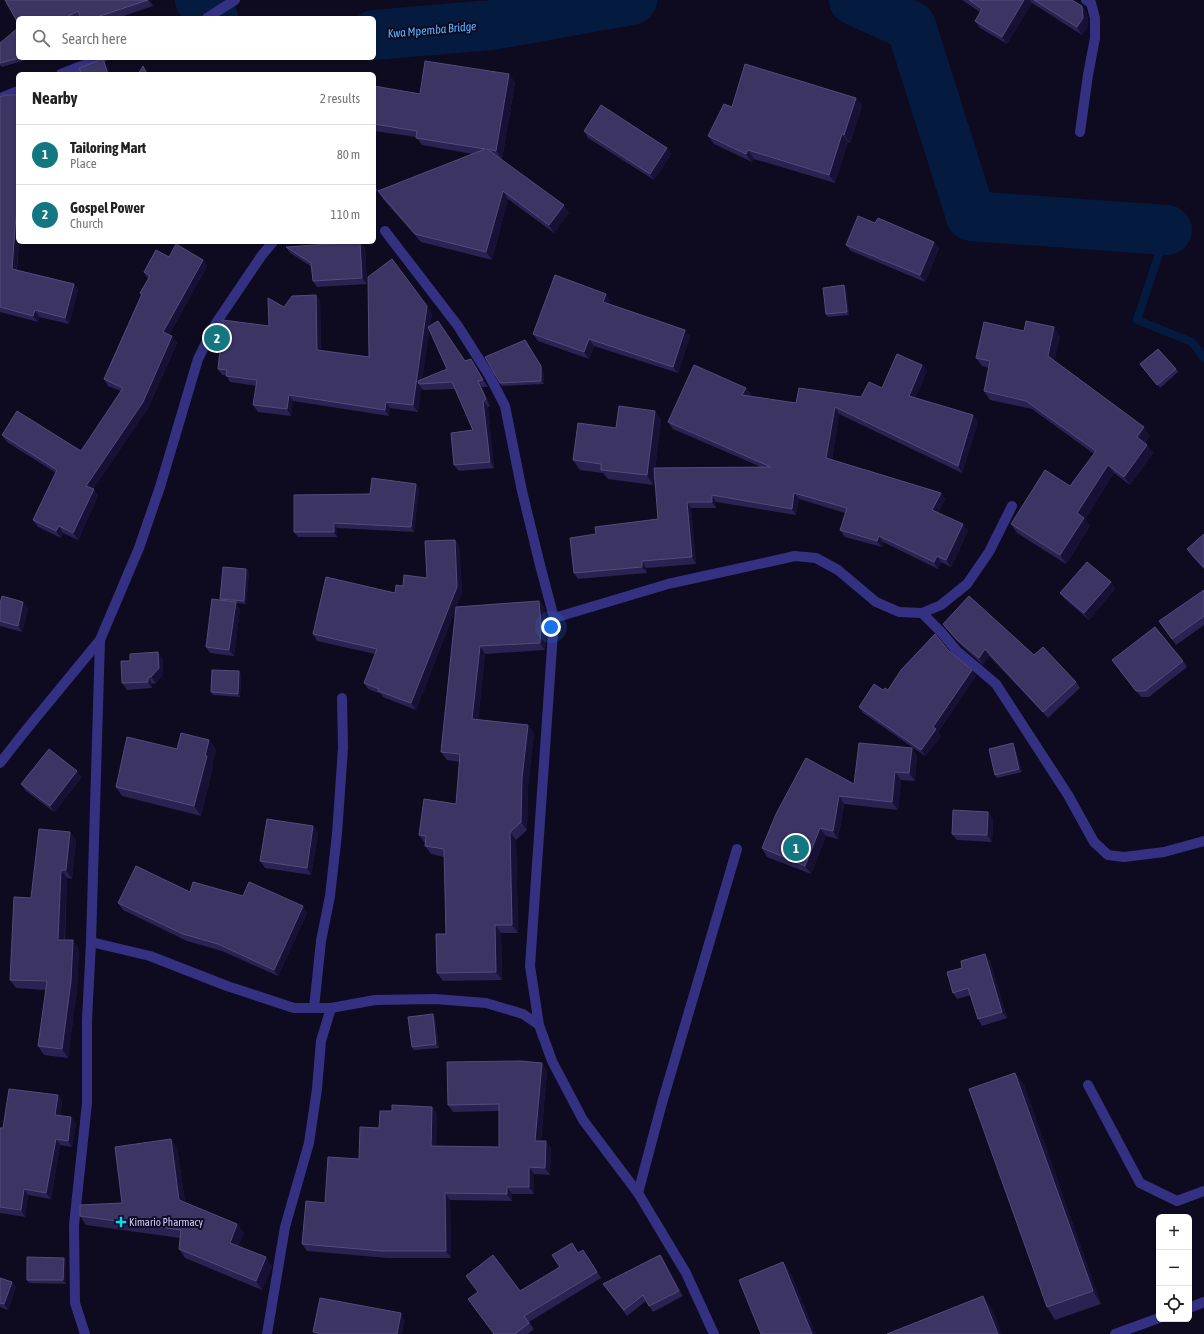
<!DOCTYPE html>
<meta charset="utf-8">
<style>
:root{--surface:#fff;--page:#f6f6f6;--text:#222;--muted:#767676;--line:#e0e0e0;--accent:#137781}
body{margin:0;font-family:"Asap Condensed",sans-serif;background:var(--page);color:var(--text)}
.controls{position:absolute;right:12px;bottom:12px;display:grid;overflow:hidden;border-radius:6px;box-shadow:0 1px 3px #0004}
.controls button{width:36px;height:36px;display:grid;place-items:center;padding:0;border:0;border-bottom:1px solid var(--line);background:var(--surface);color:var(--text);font:20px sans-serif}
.you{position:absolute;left:551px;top:627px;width:14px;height:14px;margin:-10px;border:3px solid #fff;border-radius:50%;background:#1a73e8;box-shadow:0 0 0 6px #1a73e833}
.badge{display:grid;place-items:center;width:26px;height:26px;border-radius:50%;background:var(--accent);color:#fff;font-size:13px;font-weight:700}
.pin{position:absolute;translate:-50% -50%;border:2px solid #fff;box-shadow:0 1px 4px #0006}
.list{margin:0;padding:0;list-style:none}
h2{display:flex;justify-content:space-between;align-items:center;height:52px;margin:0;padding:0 16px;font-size:17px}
h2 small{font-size:13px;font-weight:400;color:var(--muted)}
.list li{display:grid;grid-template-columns:26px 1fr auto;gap:12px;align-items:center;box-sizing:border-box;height:60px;padding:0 16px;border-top:1px solid var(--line)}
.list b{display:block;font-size:15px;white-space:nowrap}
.list p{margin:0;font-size:13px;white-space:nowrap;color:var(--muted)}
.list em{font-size:13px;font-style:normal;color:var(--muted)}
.icon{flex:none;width:22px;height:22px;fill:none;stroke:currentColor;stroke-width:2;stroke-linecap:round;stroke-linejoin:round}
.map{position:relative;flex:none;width:1204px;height:1334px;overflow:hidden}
.search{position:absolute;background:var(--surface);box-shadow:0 1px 3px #0004;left:16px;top:16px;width:360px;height:44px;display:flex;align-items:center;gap:10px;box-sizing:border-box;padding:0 14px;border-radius:6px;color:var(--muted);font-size:15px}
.panel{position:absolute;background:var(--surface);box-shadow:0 1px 3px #0004;left:16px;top:72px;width:360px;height:172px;border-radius:6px}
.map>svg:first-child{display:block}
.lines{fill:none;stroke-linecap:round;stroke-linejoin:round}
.stream{stroke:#051a3f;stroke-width:8}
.river{stroke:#051a3f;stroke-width:50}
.minor{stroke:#343183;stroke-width:10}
.wall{fill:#2a2250;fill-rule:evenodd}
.shaded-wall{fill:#181135}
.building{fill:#3c3463;stroke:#534b7b}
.poi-dot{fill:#00def5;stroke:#0e0b20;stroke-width:1.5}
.labels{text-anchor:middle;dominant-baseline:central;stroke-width:4;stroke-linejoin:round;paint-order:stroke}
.poi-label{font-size:11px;fill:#d0caff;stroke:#0e0b20;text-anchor:start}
.water-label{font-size:12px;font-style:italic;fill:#58b2ff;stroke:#0e0b20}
</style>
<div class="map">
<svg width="1204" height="1334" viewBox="0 0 1204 1334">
<rect width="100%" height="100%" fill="#0e0b20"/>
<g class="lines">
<!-- stream -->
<path class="stream" d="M1167,230l-30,90 55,22 12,16"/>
<!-- river -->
<g class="river">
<path d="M200,0l11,17 2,1"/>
<path d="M854,0l57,26 60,190 196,14"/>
<path d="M374,35l117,-10 141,-25"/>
</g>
<!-- minor -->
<g class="minor">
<path d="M207,18l28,-18"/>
<path d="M61,74l41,-16"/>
<path d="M0,98l18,-7"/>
<path d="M1080,132l8,-57 7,-37v-20l-4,-15 -5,-3"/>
<path d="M385,231l73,95 31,49 16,31 17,85 18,74 14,53 -24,348 9,59 13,36 31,59 55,73 48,80 28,61"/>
<path d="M922,613l19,19 16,19 39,33 72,111 26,47 14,13 16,2 40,-5 40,-11"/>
<path d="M554,618l114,-34 127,-28 21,2 22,12 38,32 23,10 23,1 19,-8 26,-21 22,-32 23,-46"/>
<path d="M0,763l26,-33 74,-90 39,-92 21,-61 38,-128 18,-36 46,-68 11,-13"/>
<path d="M91,942l59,14 77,30 67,22h37l44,-8 60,-1 51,4 37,11 16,11"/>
<path d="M314,1008l7,-67 9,-45 7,-62 6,-86 -1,-50"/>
<path d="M1088,1085l52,98 37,18 27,-10"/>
<path d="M638,1193l24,-90 75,-254"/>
<path d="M1189,1308l15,-6"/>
<path d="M85,1334l-10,-31 -1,-78 13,-122v-83l4,-78 9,-302"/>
<path d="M267,1334l18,-107 24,-84 8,-54 4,-48 10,-33"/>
<path d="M1115,1334l44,-16"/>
</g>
</g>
<!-- wall -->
<g class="wall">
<path d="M5,0h145l3,6 -35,12h-100z"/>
<path d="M962,0h110l10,6 5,8 1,12 -6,9 -50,-32 -25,41 -27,-16 -5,-7 5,-9z"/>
<path d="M0,43l18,15h11v1l-27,8 -2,-2z"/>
<path d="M515,82l-13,77 -3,-1 70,55 -15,20 -46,-34 -16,61 -71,-18 -38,-43 -5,-8 95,-37 -51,-9 -6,-8 -42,-6v-45l46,8z"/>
<path d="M18,95v147h1l-2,28 57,14 4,6 -9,34 -30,-7 -1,5 -38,-10v-215z"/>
<path d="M856,98l6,8 -12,37 -2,-1 -13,41 -81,-24 -2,3 -38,-18 -6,-8 24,-29z"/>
<path d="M584,131l83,17 4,6 -17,26 -66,-42z"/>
<path d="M374,185l4,5 -4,4z"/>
<path d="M875,223l59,19 5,6 -14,34 -74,-31 -5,-6z"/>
<path d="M317,242h7l-2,2 38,-2 5,6 2,36 -50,3 -4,-6 -1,-14 -22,-14 -4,-6 33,-3z"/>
<path d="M169,257l34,3 4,6 -38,69 8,8 -29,65 -55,81 5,7 -20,44 -15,-7 -2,5 -23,-11 -5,-7 23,-47 -49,-31 -5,-7 79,16 40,-60 -13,-5 -4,-7 37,-84 -1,-2 8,-14 -4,-7z"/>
<path d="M846,288l3,27 -21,2 -2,-3z"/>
<path d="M316,295l4,6 1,50 48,6 63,-44 -2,13 35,35 6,-2 17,28h-6l8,19 -2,1 6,61 -35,3 -5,-6 19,-35 -18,-41 -32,1 -2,-3 -3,25 -28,-4 -1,8 -96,-15 -2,15 -33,-4 -5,-7 4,-19 -27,-4 -4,-7h-4l-4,-6 51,-43 15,-19zM429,329l18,40 -25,10z"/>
<path d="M610,300l-1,4 76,26 5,6 -12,37 -84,-27 -5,13 -51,-18 -5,-7z"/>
<path d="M1024,331l36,5 -6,25 96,75 -5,7 2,2 6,8 -23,32 -16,-12 -29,46 5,7 -24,38 -49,-31 -6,-9 59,-38 24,-32 -62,-45 -42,-9 -6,-9 5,-23 -7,-2 -6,-8z"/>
<path d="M525,340l18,30 1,14 -42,2 -2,-3z"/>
<path d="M1140,364l36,5 2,3 -18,16z"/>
<path d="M922,365l5,6 -12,27 63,24 -16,51 -123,-59 -7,46 109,33 4,6 -7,14 30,18 -17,36 -10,-5 -3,7 -55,-27 -1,5 -37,-10 -5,-7 5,-17 -46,-14 -3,16 -80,-13v6h-25l5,56 -50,4 1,5 -69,6 -4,-6 22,-39 62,-15 -4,-43 -1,9 -45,-6 -5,-6 -23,-3 -7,-10 43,-32 39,-17 6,9 -6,48 106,-1 -88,-38 -5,-7 78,-34 5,6 -2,3 47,6 65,-6 21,-9z"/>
<path d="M416,484l3,5 -5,43 -77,-4v9h-39l-4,-5 76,-38z"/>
<path d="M1204,534v35l-12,-13 -5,-7z"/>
<path d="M455,540l4,6 3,47 -6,14 83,-6 6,8 1,24 -1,17 -60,4 -7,66 56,13 -6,53 -1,44 -11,10 2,93h-17l1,47 -59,1 -6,-8 9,-39 -2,-77 -13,-3 -6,-8v-3l-6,-8 37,-31 3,-42 -12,-2 -6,-8 15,-144 -40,102 -33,-13 -2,-3 -13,-5 -4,-6 11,-29 -58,-13 -4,-7 82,-41 8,-7 24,-8z"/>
<path d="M246,569l3,3 -3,32 -10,-1 4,6 -6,47 -24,-3 -4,-6 15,-47 -1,-1z"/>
<path d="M1111,582l4,7 -26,31 -24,-21 -5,-6z"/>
<path d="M1204,590v35l-28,20 -17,-24z"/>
<path d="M23,602l5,7 -6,23 -22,-6v-22z"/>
<path d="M943,624l91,31 42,27 4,6 -32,30 -59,-62 -6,9 -21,-19 -14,-16z"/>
<path d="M948,650l28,26 -38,56 3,4 -16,20 -62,-43 -4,-6 24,-17h5z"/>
<path d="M158,652l5,7v15l-7,9 -4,1v4l-25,2 -5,-7 8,-22z"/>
<path d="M1112,660l71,1 4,6 -38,30h-8z"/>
<path d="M239,671l2,4 -1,22 -27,-2 -2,-3z"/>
<path d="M209,740l7,10 -4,14 1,2 -12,50 -79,-20 -6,-9 61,-38z"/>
<path d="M1015,747l7,25 -25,6 -2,-3z"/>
<path d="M912,748l5,8 -2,25 -14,-1 -3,30 -54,-6 -6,35 -12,-3 -15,38 -44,-17 -5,-9 92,-64z"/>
<path d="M82,777l-28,35 -28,-21 -5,-7z"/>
<path d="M988,812l5,7 -1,23 -35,-2 -5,-6z"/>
<path d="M313,826l5,7 -7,42 -46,-7 -5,-7z"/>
<path d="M70,832l6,8 -4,39 -5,-1 -2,62 14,9 -2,40 -9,69 -24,-3 -6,-9 8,-56 -30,-2 -6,-8 21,-82z"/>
<path d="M190,892l53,4 60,10 4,7 -29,63 -56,-25 -35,-10 -64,-31 -5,-7z"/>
<path d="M990,961l17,57 -25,8 -4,-7 -7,-24 -14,4 -4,-6z"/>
<path d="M435,1018l4,30 -25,2 -2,-3z"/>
<path d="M547,1070l-6,71 10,7 -1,27 -16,-1v20h-22v7l-62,-1 1,58h-64l-80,-7 -5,-7 23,-41 34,-44 20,-31 53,-21 5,7 -1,32 63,1v-36l-46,1 -5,-7z"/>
<path d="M1015,1073l9,12 77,219 -46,16 -8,-13z"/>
<path d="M62,1101l-2,15 11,1 5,7 -4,23 -12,-2 -9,54 -23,-4 -3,22 -25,-4v-85h3z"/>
<path d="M171,1139l6,9 8,54 52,22 7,9 -6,13 34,20 -10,24 -77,-32 -6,-9 1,-11 -94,-13 -6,-9 42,-13z"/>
<path d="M579,1253l9,4 13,21 -72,44 5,7 -6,5h-34l-26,-35 10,-7 -12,-16 54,15 40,-24z"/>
<path d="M660,1255l4,5 19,36 -30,16 -7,-11 -19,15 -24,-32z"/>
<path d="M64,1258l2,3v23l-37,-1 -2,-3z"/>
<path d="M0,1278l12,4 4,5 -8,23 -8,-3z"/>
</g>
<!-- shaded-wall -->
<g class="shaded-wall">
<path d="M148,0h2l3,6z"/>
<path d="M1024,0h6l2,3 -25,41 -5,-7z"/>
<path d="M1082,6l5,8 1,12 -6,9 -5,-8z"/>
<path d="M103,59l4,6 3,9h-2z"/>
<path d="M509,74l6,8 -13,77 -6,-8z"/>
<path d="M856,98l6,8 -12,37 -6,-8z"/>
<path d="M842,134l6,8 -13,41 -6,-8z"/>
<path d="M667,148l4,6 -17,26 -4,-6z"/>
<path d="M748,150l6,9 -2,3 -6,-8z"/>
<path d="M503,191l5,8 -16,61 -6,-8z"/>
<path d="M564,205l5,8 -15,20 -5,-8z"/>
<path d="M16,216l2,3v23h1l-3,33 -4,-6z"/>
<path d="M360,242l5,6 2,36 -5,-6z"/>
<path d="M934,242l5,6 -14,34 -5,-7z"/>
<path d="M203,260l4,6 -40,73 -4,-7z"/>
<path d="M74,284l4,6 -9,34 -4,-6z"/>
<path d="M844,285l2,3 3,27 -2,-3z"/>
<path d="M606,294l4,6 -3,9 -4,-7z"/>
<path d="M316,295l4,6 1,56 -4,-7z"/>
<path d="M427,306l5,7 -10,70 -3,1 2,3 -3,25 -5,-7z"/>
<path d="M35,310l4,7 -1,5 -5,-6z"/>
<path d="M1054,327l6,9 -6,29 -6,-9z"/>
<path d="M685,330l5,6 -12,37 -5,-6z"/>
<path d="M172,336l5,7 -29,65 -57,84 -5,-6z"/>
<path d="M589,339l5,7 -5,13 -5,-7z"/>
<path d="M525,340l18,30 1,14 -3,-3z"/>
<path d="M471,359l4,6 13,22 -5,-7z"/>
<path d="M922,365l5,6 -14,31 -4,-6z"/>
<path d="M478,381l4,6 8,19 -4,-7z"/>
<path d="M746,388l5,6 -4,8 -5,-7z"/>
<path d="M289,395l4,6 -2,15 -4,-7z"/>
<path d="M483,401l5,6 6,61 -4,-6z"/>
<path d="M386,402l4,6 -1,8 -4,-6z"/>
<path d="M835,407l4,7 -8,51 -5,-7z"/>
<path d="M655,411l6,9 -8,65 -6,-10z"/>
<path d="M973,415l5,7 -16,51 -4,-7z"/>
<path d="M1144,427l6,9 -7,10 -6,-9z"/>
<path d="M1147,445l6,8 -23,32 -6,-8z"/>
<path d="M1108,465l6,8 -29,46 5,7 -24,38 -6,-9 17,-42z"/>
<path d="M416,484l3,5 -5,43 -3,-5z"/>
<path d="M94,489l4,7 -20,44 -5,-7z"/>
<path d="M794,493l5,6 -3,16 -4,-6z"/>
<path d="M941,493l4,6 -8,17 -5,-6z"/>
<path d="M712,495l4,7v6l-4,-6z"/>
<path d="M687,502l4,6 5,56 -4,-7z"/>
<path d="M334,523l3,5v9l-3,-5z"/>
<path d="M963,524l5,7 -17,36 -5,-7z"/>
<path d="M59,526l4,7 -2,5 -5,-7z"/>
<path d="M879,536l4,6 -1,5 -5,-6z"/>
<path d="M455,540l4,6 3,47 -46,117 -5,-7z"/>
<path d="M937,556l4,6 -3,7 -4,-7z"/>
<path d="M642,561l4,7 1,5 -5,-6z"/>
<path d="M246,569l3,3 -3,32 -2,-3z"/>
<path d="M1111,582l4,7 -26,31 -5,-7z"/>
<path d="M539,601l6,8 1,24 -1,17 -5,-7z"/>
<path d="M23,602l5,7 -6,23 -4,-6z"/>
<path d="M236,602l4,7 -6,47 -5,-6z"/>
<path d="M480,646l5,8 -8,73 -5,-8z"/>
<path d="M985,649l4,7 -6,9 -4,-7z"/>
<path d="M158,652l5,7v15l-7,9 -5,-6z"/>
<path d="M972,670l4,6 -38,56 3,4 -16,20 -4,-6 12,-23z"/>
<path d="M239,671l2,4 -1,22 -2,-3z"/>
<path d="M148,677l4,7v4l-4,-6z"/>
<path d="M528,725l6,8 -6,53 -1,44 -6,-8 1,-44z"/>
<path d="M209,740l7,10 -4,14 1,2 -12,50 -7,-10z"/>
<path d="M1013,743l2,4 7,25 -3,-3z"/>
<path d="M912,748l5,8 -2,25 -6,-8z"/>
<path d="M77,771l5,6 -28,35 -4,-6z"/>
<path d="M895,772l6,8 -3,30 -6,-8z"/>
<path d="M839,796l5,8 -6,35 -5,-8z"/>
<path d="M988,812l5,7 -1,23 -5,-7z"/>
<path d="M313,826l5,7 -7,42 -4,-7z"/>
<path d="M820,828l6,8 -15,38 -6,-8z"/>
<path d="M70,832l6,8 -4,39 -6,-9z"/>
<path d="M510,832l6,8 2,93 -6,-8z"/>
<path d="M61,870l6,8 -3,70 -6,-8z"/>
<path d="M303,906l4,7 -29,63 -4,-6z"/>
<path d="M495,925l6,8 1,47 -6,-8z"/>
<path d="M73,940l6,9 -2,40 -9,69 -6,-9z"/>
<path d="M985,954l5,7 17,57 -5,-6z"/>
<path d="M433,1014l2,4 4,30 -3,-4z"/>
<path d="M542,1063l5,7 -7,78 -5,-7z"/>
<path d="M1015,1073l9,12 77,219 -8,-13z"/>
<path d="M58,1095l4,6 -2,20 -5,-6z"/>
<path d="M432,1107l5,7 -1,39 -5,-7z"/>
<path d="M71,1117l5,7 -4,23 -4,-6z"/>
<path d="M56,1139l4,6 -9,54 -5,-6z"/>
<path d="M171,1139l6,9 9,61 -7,-9z"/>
<path d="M546,1141l5,7 -1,27 -5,-7z"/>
<path d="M529,1167l5,7v20l-5,-7z"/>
<path d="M507,1187l5,7v7l-5,-7z"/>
<path d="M24,1189l4,6 -3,22 -4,-7z"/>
<path d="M445,1193l5,7 1,58 -5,-7z"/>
<path d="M237,1224l7,9 -8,19 -6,-9z"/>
<path d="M660,1255l4,5 19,36 -4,-5z"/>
<path d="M266,1257l6,9 -10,24 -6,-9z"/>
<path d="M64,1258l2,3v23l-3,-4z"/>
<path d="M783,1262l9,13 24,59h-4z"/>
<path d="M12,1282l4,5 -8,23 -4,-6z"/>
<path d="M983,1296l9,13 10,25h-4z"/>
<path d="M401,1313l4,7 -3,14h-5z"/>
</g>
<!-- building -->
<g class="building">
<path d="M5,0h143l-54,18h-13l-3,-7 -13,7h-47v5z"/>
<path d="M969,0h55l-22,37 -27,-16 7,-12z"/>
<path d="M1034,0h38l10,6 1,12 -6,9z"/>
<path d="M18,28v30h1l-19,5v-20z"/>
<path d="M103,59l5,15h-26l-3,-6z"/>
<path d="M425,61l84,13 -13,77 -9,-2 77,56 -15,20 -46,-34 -17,61 -71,-18 -37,-43 107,-42 -69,-11 1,-7 -43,-7v-38l46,8z"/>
<path d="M745,64l111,34 -12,37 -2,-1 -13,41 -81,-25 -2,4 -38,-18 16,-32 8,3z"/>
<path d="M143,66l4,8h-9z"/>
<path d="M5,95h13v121h-2l-4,53 62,15 -9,34 -30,-8 -2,6 -33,-9v-210z"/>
<path d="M601,105l66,43 -17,26 -66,-43z"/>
<path d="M858,216l17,7 3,-5 56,24 -14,33 -74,-30z"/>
<path d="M360,242l2,36 -49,3 -2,-18 -25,-16z"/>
<path d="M176,244l27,16 -40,72 9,4 -29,66 -57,84 8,3 -21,44 -14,-7 -3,5 -23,-11 24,-50 -55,-35 15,-24 64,40 42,-63 -19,-9 38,-85 -2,-1 10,-17 -6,-4 12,-22 13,7z"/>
<path d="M392,259l35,47 -14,99 -27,-3 -1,8 -96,-15 -2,14 -34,-4 4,-25 -31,-4 1,-6 -9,-1 5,-49 46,6 -1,-28 16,9 8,-11 24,-1 1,55 52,7 -1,-80z"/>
<path d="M555,275l51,19 -3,8 82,28 -12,37 -84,-28 -5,13 -51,-18z"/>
<path d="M844,285l3,27 -21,2 -3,-26z"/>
<path d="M438,321l27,40 6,-2 12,21 -5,1 8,18 -3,2 7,61 -36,3 -3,-32 22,-3 -21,-48 -33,2 -1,-3 29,-12 -19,-42z"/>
<path d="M1026,321l28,6 -6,29 96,71 -7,10 10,8 -23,32 -16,-12 -31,48 7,5 -24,37 -49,-31 34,-54 25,16 26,-35 -70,-50 -42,-10 6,-30 -14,-3 8,-36 40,9z"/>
<path d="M525,340l16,26v15l-41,2 -15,-26z"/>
<path d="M1158,349l18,20 -19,16 -17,-21z"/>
<path d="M897,354l25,11 -13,31 64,19 -15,51 -123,-59 -9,51 115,35 -9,17 31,14 -17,36 -9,-4 -3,6 -55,-26 -2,5 -37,-11 7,-22 -53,-15 -2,16 -80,-14v7h-25l5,55 -50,4v6l-68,6 -4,-35 26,-4 -1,-7 63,-8 -4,-51 117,-1 -103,-45 26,-57 52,23 -4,7 54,8 3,-15 62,9 8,-15 13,6z"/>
<path d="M619,406l36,5 -8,64 -46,-5v-6l-28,-4 5,-37 38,5z"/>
<path d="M372,478l44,6 -5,43 -77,-4v9h-40v-37l76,-1z"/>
<path d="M1204,534v34l-17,-19z"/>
<path d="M455,540l2,47 -46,116 -33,-12 1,-2 -15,-6 13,-34 -64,-15 13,-57 69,16 1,-8 7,1 1,-11 23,3 -2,-37z"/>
<path d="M1087,562l24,20 -27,31 -24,-20z"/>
<path d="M223,567l23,2 -2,32 -24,-2z"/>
<path d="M1204,590v26l-32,23 -13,-18z"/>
<path d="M2,596l21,6 -5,24 -18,-5v-17z"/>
<path d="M969,596l65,59 9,-8 33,35 -33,30 -58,-63 -6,9 -22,-18 -14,-16z"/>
<path d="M212,599l24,3 -7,48 -23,-3z"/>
<path d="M539,601l2,24 -1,18 -60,3 -8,73 56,6 -6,53 -1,44 -11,10 2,93h-17l1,47 -59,1 -1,-39h10l-2,-85 -19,-3 1,-10 -7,-1 5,-36 32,5 4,-50 -19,-2 15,-145z"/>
<path d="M1155,627l28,34 -38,30h-9l-24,-31z"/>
<path d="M935,634l13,16 24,20 -39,57 3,2 -15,21 -62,-43 15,-23 9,6 2,-2 3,2 13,-20z"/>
<path d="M158,652l1,16 -8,9h-3v5l-26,1 -1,-22h9v-7z"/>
<path d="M212,670l27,1 -1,23 -27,-2z"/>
<path d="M181,733l28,7 -4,16h2l-13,50 -78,-19 11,-50 50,12z"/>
<path d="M859,743l53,5 -3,25 -14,-1 -3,30 -53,-6 -6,35 -13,-3 -15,38 -43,-18 14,-34 30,-56 48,26z"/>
<path d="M1013,743l6,26 -24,6 -6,-26z"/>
<path d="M49,749l28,22 -27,35 -29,-22z"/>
<path d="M953,810l35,2 -1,23 -35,-1z"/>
<path d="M267,819l46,7 -6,42 -47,-7z"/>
<path d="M39,829l31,3 -4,38h-5l-3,70h15l-2,41 -9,68 -24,-3 9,-65 -37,-1 4,-83 17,1z"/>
<path d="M136,866l54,26 3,-10 50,14 6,-14 54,24 -29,64 -56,-26 -35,-10 -65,-31z"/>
<path d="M985,954l17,58 -24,7 -10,-31 -15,5 -6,-21 15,-4 -1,-7z"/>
<path d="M433,1014l3,30 -24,3 -4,-30z"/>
<path d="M520,1061l22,2 -7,78h11l-1,27 -16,-1v20h-22v7l-62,-1 1,58h-64l-80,-7 4,-43 19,2 3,-46 31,2 1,-32 19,1 1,-17h12v-6l40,2 -1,39 68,1v-43l-51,1 -1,-43z"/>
<path d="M1015,1073l78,218 -46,16 -78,-218z"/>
<path d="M9,1089l49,6 -3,20 16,2 -3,24 -12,-2 -10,54 -22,-4 -3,21 -21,-3v-79h3z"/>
<path d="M171,1139l8,61 58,24 -7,19 36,14 -10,24 -77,-32 2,-19 -101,-14v-11l42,-2 -7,-56z"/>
<path d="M572,1243l6,10 5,-3 14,22 -73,44 5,7 -14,11h-21l-26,-35 10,-7 -12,-16 27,-21 27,36 40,-24 -8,-12z"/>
<path d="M660,1255l19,36 -30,15 -6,-11 -19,15 -21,-26z"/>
<path d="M27,1257l37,1 -1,22h-36z"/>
<path d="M783,1262l29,72h-51l-22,-54z"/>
<path d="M0,1278l12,4 -8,22 -4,-1z"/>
<path d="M983,1296l15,38h-111z"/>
<path d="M320,1298l81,15 -4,21h-76l-8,-2z"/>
</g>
<!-- markers -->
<path class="poi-dot" d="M119 1216h4v4h4v4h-4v4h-4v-4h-4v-4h4z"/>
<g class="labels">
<!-- poi labels -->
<g class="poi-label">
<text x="129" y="1222">Kimario Pharmacy</text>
</g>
<!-- water labels -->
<g class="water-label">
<text transform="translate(432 30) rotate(-5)">Kwa Mpemba Bridge</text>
</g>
</g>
</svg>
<div class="controls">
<button>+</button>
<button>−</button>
<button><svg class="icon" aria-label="locate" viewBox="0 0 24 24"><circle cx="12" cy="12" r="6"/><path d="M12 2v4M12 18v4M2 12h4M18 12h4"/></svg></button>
</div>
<div class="you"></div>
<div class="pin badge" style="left:796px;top:848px">1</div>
<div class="pin badge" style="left:217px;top:338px">2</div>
<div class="search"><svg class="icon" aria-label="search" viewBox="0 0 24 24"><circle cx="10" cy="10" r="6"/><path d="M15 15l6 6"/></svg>Search here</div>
<section class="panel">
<h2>Nearby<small>2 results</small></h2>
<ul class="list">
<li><span class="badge">1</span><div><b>Tailoring Mart</b><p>Place</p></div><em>80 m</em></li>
<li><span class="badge">2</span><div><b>Gospel Power</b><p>Church</p></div><em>110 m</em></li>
</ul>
</section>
</div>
